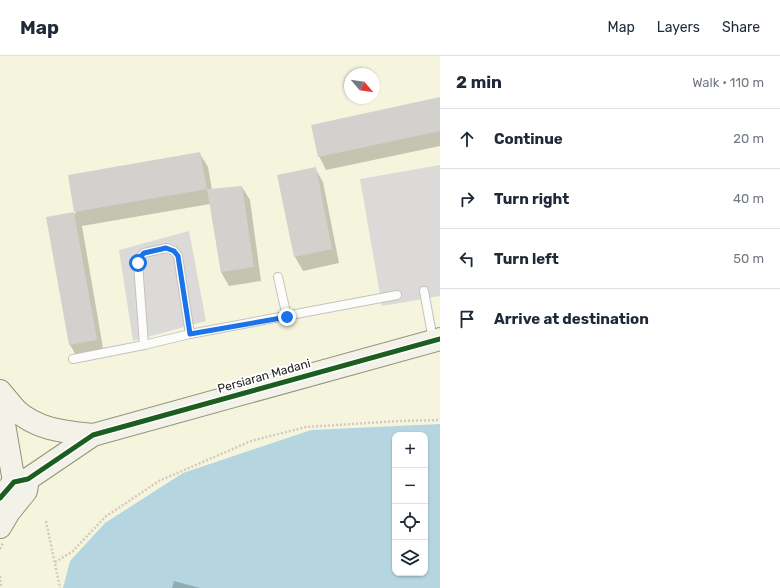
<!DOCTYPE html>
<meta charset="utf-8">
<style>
:root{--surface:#fff;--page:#f6f6f7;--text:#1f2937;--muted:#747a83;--line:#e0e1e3}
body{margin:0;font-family:Rubik,sans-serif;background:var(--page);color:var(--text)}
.controls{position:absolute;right:12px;bottom:12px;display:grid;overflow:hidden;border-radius:8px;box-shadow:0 1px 3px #0004}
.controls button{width:36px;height:36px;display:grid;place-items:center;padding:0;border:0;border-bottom:1px solid var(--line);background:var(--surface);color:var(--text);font:20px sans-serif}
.compass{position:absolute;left:344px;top:12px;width:36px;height:36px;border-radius:50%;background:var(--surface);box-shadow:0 1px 3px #0004;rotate:119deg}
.stop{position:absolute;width:12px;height:12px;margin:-9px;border:3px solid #1a73e8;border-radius:50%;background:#fff}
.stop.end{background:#1a73e8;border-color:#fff;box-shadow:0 1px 4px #0008}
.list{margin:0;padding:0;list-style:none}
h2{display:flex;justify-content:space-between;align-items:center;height:52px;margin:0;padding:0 16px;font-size:17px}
h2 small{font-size:13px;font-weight:400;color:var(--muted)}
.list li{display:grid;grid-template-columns:26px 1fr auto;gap:12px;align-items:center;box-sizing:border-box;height:60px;padding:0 16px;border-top:1px solid var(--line)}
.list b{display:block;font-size:15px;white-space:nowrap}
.list em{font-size:13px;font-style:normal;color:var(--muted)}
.icon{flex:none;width:22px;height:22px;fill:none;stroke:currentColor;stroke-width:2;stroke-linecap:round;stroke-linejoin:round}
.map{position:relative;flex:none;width:440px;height:532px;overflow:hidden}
header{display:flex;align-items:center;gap:24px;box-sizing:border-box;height:56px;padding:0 20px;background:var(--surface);border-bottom:1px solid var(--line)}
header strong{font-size:19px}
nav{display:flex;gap:22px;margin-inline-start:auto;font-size:14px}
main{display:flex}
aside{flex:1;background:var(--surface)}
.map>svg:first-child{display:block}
.education{fill:#f5f5de;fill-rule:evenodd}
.parking{fill:#dbdad8}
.water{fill:#b5d6e0;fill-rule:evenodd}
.shadow{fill:#0003}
.building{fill:#d3d1cd}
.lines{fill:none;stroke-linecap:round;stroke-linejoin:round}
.lane-casing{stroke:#c3c2c0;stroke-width:10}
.secondary-casing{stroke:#92957c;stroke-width:24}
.path{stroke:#d7c7c3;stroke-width:2.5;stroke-dasharray:2 2;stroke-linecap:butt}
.lane{stroke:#fcfcfb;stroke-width:8}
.secondary{stroke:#f2f2e8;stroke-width:22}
.cycleway-casing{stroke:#fff;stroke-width:8}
.cycleway{stroke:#1b5e20;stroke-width:5}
.route{stroke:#1a73e8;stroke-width:5}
.labels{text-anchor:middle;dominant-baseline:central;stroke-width:4;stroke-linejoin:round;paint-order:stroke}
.street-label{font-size:12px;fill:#1c1c1c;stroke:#fff}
</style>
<header>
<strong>Map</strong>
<nav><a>Map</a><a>Layers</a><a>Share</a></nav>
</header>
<main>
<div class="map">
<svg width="440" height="532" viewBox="0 0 440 532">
<rect width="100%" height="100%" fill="#ebe9e4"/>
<!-- education -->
<path class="education" d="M0,0h440v532h-440zM350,18h24v24h-24zM395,379h30v138h-30z"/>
<!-- parking -->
<g class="parking">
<path d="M440,109v131l-58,10 -22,-127z"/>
<path d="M189,175l17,90 -73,20 -14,-91z"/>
</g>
<!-- water -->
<path class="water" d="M440,368v164h-377l7,-27 35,-38 78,-50 128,-43zM395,379h30v138h-30z"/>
<!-- shadow -->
<g class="shadow">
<path d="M440,42v48l-114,24 -7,-14z"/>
<path d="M200,98l8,13 4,23 30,-3 8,13 11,81 -32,5 -8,-14 -11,-68 -128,22 22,128 -26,5 -8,-14 -23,-127 29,-5 -7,-37z"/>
<path d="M315,112l8,14 16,81 -36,8 -8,-14 -16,-81z"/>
<path d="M174,525l26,7h-28z"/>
</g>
<!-- building -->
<g class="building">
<path d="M440,41v34l-122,26 -7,-32z"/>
<path d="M200,96l7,37 -133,23 -6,-37z"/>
<path d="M316,111l16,82 -38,8 -17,-82z"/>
<path d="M242,130l12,81 -33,5 -14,-83z"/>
<path d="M74,156l23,128 -28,5 -23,-128z"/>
</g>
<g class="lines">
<defs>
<g id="lane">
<path d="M278,221l9,40"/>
<path d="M424,235l9,49"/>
<path d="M144,289l-6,-82 2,-6 4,-4 23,-5 7,3 4,5 12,78"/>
<path d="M73,303l71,-14 46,-11 207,-39"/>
</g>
<g id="secondary">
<path d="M0,335c5,6 11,13 16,19 21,20 50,22 77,25"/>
<path d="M0,345l14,81 11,9"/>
<path d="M0,442l14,-16 14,-3 65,-44 347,-96"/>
<path d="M0,471l9,-15 17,-21 1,-6"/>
</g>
</defs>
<!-- lane casing -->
<use href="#lane" class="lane-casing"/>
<!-- secondary casing -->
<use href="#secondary" class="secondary-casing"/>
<!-- path -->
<g class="path">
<path d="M46,465l14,67"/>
<path d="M0,493l3,-6"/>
<path d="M55,506l17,-10 33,-35 54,-36 92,-40 55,-14 92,-6 42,-1"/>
<path d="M0,520l1,12"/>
</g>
<!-- lane -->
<use href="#lane" class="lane"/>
<!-- secondary -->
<use href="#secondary" class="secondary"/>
<defs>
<path id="cycleway" d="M0,442l14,-16 14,-3 65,-44 347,-96"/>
</defs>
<!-- cycleway casing -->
<use href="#cycleway" class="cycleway-casing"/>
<!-- cycleway -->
<use href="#cycleway" class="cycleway"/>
</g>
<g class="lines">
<!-- route -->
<path class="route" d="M138,207l2,-6 4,-4 22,-5 8,3 4,5 12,78 97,-17"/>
</g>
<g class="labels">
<!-- street labels -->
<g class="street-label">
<text transform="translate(264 320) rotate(-16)">Persiaran Madani</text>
</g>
</g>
</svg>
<div class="controls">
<button>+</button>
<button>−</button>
<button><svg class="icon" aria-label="locate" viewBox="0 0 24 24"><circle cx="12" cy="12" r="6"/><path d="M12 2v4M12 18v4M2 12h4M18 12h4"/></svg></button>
<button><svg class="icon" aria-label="layers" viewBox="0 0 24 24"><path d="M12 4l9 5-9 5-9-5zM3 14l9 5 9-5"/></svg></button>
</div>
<svg class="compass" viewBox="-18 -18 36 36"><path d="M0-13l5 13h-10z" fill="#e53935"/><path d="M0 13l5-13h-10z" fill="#747a83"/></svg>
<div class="stop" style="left:138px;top:207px"></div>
<div class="stop end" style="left:287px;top:261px"></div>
</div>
<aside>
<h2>2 min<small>Walk · 110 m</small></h2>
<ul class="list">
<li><svg class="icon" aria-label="ahead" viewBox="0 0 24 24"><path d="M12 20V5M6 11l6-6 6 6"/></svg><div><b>Continue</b></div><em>20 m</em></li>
<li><svg class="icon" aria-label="right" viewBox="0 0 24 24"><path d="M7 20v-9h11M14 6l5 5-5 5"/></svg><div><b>Turn right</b></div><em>40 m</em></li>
<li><svg class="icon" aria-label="left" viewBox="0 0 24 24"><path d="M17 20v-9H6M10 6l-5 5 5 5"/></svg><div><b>Turn left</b></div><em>50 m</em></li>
<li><svg class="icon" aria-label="arrive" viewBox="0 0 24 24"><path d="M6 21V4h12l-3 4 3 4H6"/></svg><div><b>Arrive at destination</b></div></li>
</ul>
</aside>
</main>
